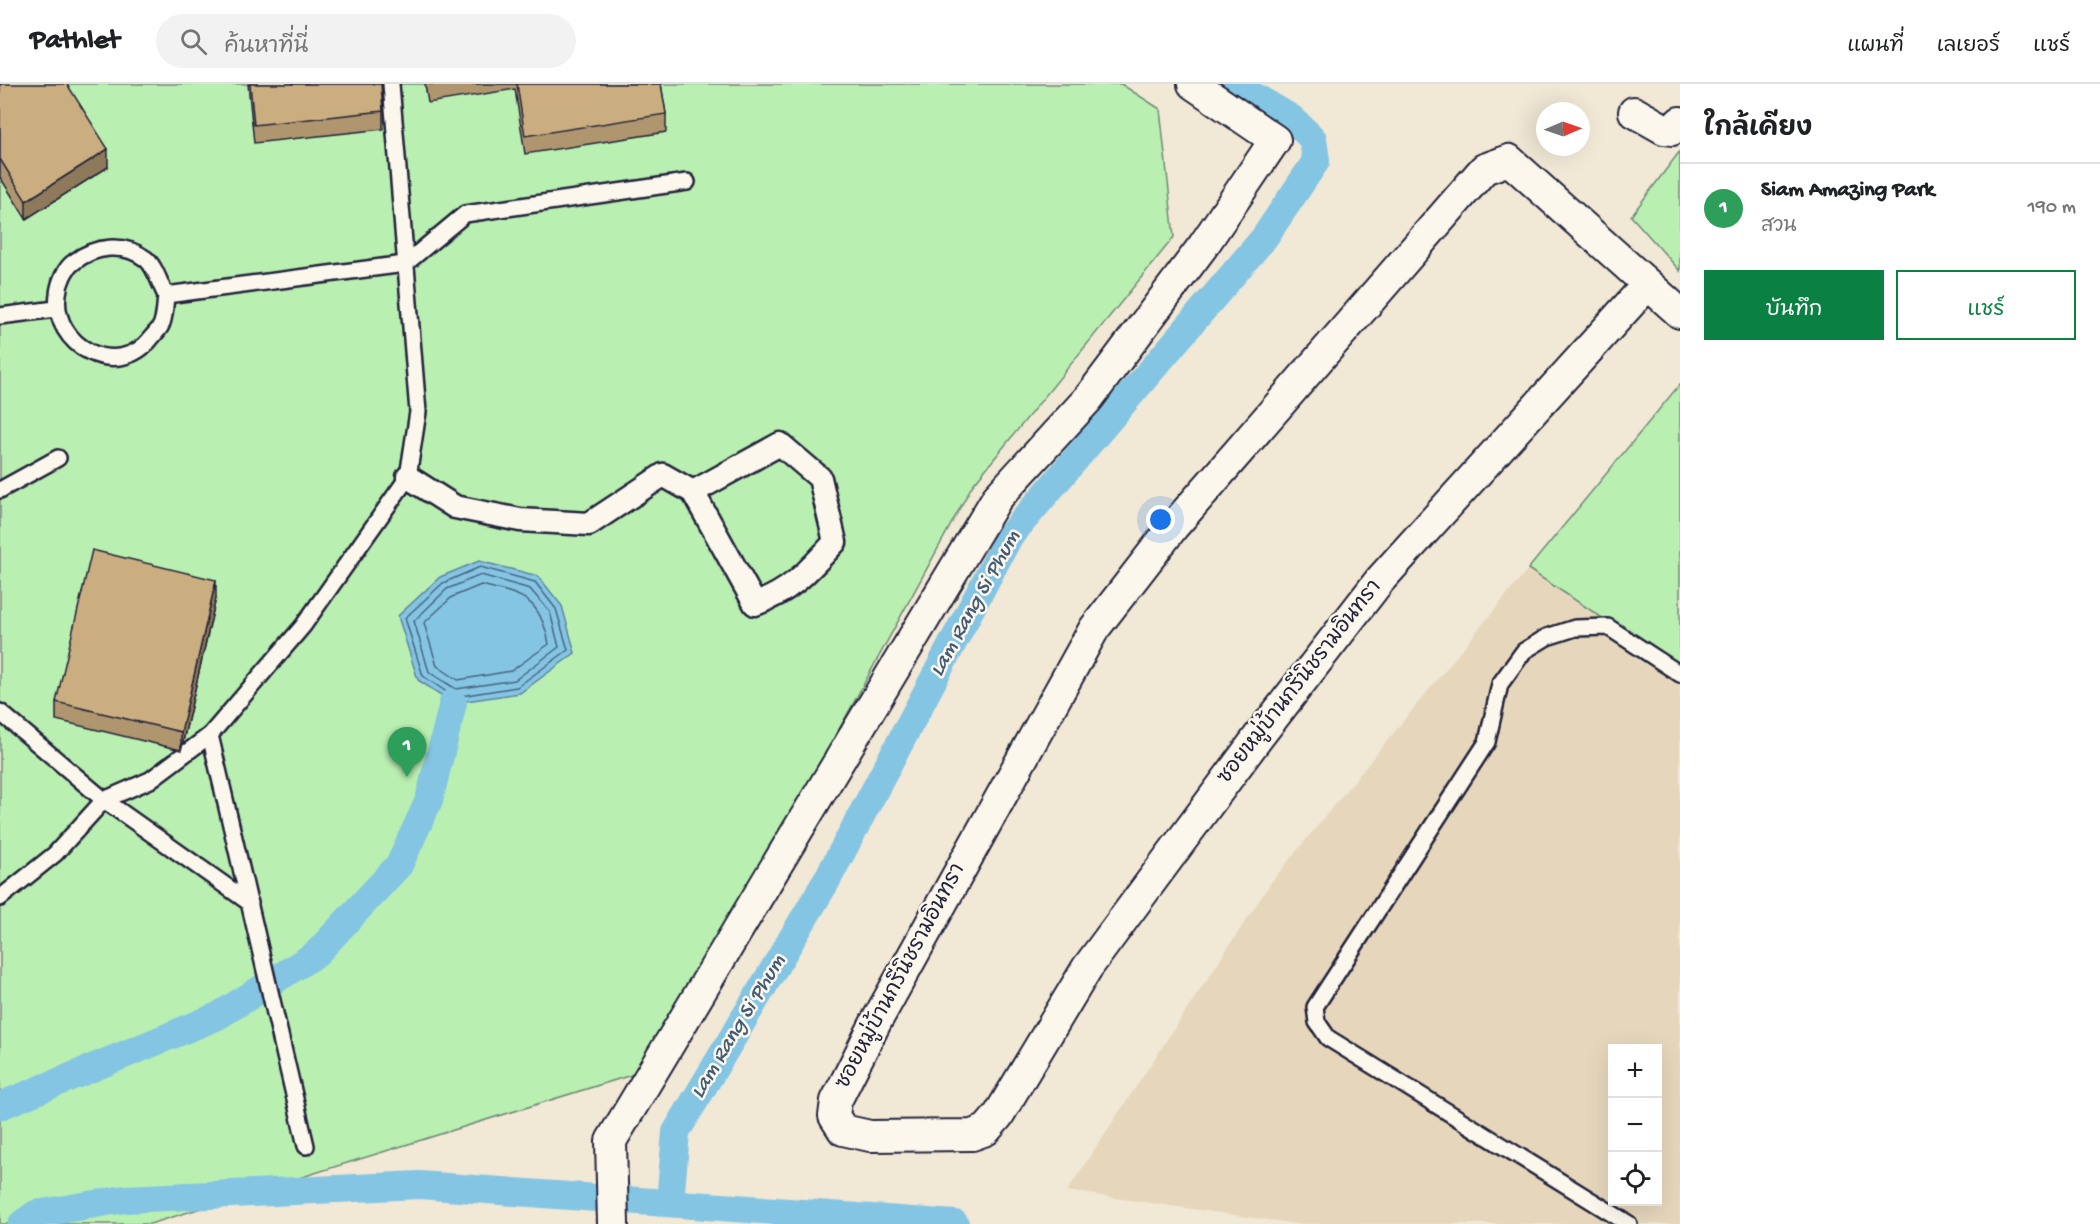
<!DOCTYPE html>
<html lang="th">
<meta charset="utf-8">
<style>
:root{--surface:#fff;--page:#f2f2f2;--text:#202124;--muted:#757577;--line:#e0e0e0;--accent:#0b8043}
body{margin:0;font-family:"Gochi Hand","Playpen Sans Thai",sans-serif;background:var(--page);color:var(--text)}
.controls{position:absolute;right:18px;bottom:18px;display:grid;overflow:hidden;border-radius:0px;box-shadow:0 6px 24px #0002}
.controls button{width:54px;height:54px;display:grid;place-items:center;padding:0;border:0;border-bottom:2px solid var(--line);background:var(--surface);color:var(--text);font:30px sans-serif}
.compass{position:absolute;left:1536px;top:18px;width:54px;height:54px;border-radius:50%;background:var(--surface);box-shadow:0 6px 24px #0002;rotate:88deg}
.you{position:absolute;left:1161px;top:436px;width:21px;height:21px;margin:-15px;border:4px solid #fff;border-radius:50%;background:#1a73e8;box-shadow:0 0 0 9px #1a73e833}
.badge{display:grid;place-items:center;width:39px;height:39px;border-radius:50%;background:var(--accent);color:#fff;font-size:20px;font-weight:700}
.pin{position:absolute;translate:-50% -50px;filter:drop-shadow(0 2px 3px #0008)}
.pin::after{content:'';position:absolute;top:32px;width:21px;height:18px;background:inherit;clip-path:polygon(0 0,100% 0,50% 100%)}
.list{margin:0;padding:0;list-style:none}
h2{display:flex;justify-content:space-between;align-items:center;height:78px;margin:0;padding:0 24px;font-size:26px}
h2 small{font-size:20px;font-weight:400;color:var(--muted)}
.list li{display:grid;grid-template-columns:39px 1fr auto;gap:18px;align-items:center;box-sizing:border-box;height:90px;padding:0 24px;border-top:2px solid var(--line)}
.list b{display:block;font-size:22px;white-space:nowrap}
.list p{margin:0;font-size:20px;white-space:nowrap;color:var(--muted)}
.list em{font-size:20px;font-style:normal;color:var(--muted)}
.actions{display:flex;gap:12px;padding:18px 24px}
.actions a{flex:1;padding:14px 0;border:2px solid var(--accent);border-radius:0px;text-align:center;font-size:21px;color:var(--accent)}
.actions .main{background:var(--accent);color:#fff}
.icon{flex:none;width:33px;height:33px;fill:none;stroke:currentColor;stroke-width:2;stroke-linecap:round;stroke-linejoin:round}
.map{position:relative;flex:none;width:1680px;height:1140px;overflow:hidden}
header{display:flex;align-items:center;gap:36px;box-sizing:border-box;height:84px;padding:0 30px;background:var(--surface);border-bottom:2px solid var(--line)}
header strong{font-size:28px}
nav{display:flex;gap:33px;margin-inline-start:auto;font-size:21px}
.search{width:420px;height:54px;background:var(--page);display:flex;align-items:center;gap:15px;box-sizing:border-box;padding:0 21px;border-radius:33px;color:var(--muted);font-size:22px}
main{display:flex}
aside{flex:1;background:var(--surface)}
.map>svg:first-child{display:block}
.built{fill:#e6d7bc;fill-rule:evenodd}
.green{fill:#b9efb1;stroke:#6e8876;stroke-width:1.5}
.water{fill:#84c5e4;stroke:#5d84a0;stroke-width:1.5}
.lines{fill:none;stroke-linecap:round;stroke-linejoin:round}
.shore{stroke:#49637f;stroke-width:1.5}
.canal{stroke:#84c5e4;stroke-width:28}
.service-casing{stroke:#22223b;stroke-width:20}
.pedestrian-casing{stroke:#22223b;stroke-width:27}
.minor-casing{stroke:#22223b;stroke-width:34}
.service{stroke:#fbf7ec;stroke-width:15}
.pedestrian{stroke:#fbf7ec;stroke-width:22}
.minor{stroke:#fbf7ec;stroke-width:30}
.wall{fill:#af966e;stroke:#22223b;stroke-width:1.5}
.shaded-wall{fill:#8e7a5a;stroke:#22223b;stroke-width:1.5}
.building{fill:#cbae80;stroke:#22223b;stroke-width:1.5}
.labels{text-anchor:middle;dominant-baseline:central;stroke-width:5;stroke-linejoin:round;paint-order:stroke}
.street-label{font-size:21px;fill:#22223b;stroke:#fbf7ec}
.water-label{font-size:22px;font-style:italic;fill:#445b76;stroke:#fbf7ec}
</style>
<header>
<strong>Pathlet</strong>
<div class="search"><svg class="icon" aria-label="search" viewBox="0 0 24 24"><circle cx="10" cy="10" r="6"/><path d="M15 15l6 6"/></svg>ค้นหาที่นี่</div>
<nav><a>แผนที่</a><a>เลเยอร์</a><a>แชร์</a></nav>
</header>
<main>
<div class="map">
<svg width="1680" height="1140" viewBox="0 0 1680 1140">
<rect width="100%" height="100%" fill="#f1e8d6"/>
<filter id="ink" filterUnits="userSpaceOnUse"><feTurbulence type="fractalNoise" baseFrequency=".0167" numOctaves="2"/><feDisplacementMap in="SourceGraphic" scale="12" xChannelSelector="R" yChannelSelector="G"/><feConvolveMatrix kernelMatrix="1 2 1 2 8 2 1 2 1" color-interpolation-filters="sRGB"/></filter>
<g filter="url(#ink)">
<!-- built -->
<path class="built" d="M1528,485l152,100v555h-383l-230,-33 205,-310zM1612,964h46v154h-46z"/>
<!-- green -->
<g class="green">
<path d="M0,0h1121l39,25 14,128 -202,249 -318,582 -504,156h-150z"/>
<path d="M1680,67v120l-49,-55z"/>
<path d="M1680,300v285l-152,-100z"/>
</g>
<!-- water -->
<path class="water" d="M479,477l59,15 24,30 13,47 -55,40 -67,10 -35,-23 -20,-64 42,-39z"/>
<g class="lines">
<!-- shore -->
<g class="shore">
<path d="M480,483l55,15 21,27 12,41 -51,37 -63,10 -31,-21 -18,-58 38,-35z"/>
<path d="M481,491l49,14 20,23 9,35 -44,33 -59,9 -27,-17 -15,-51 33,-32z"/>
<path d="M481,501c42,10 59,12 68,59l-38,27 -53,9 -21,-14 -13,-43 28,-26z"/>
</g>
<!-- canal -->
<g class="canal">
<path d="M0,1022l218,-90 98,-62 83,-89 30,-65 24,-97"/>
<path d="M670,1119l6,-71 151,-252 182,-343 255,-299 52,-77 -3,-22 -22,-21 -58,-34"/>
<path d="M22,1140l14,-10 89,-15 294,-14 536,39"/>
</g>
<defs>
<g id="service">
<path d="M166,211c-1,9 -1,20 -4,28 -1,5 -7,10 -10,14 -34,45 -101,9 -94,-43 1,-11 7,-26 16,-32 20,-16 50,-20 72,-3 9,7 14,26 20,36l239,-31 60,-50 222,-32"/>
<path d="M0,232l56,-7"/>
<path d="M0,406l58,-32"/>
<path d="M0,628l104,88 46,-20 60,-45 93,-109 105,-149 10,-65 -27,-328"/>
<path d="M210,651l96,411"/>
<path d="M0,814l55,-44 49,-54 146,103"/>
<path d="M1629,1140l-301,-186 -11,-16 -2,-15 172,-265 13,-58 24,-33 23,-14 28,-9 33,-1 72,47"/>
</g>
<path id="pedestrian" d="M408,393l47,30 65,13 69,4 74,-49 30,17 62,112c36,-12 55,-35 80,-62l-15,-64 -40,-34 -87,48"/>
<g id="minor">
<path d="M1634,28l30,17 8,1 8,-8"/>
<path d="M1648,200l-268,296 -121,156 -172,232 -89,148 -12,14 -14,5 -102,1 -27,-6 -9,-14 2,-15 40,-79 218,-393 79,-102 311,-358 25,-9 171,153"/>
<path d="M613,1140l-2,-83 386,-643 91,-99 115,-153 72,-106 -82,-56"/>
</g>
</defs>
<!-- service casing -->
<use href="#service" class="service-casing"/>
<!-- pedestrian casing -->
<use href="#pedestrian" class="pedestrian-casing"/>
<!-- minor casing -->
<use href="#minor" class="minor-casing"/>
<!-- service -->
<use href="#service" class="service"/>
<!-- pedestrian -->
<use href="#pedestrian" class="pedestrian"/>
<!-- minor -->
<use href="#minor" class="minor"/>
</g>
<!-- wall -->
<g class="wall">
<path d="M0,0l108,83 -82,52 -26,-42z"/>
<path d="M248,0h133l2,27v18l-129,14z"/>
<path d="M425,0h236l5,30v18l-141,22 -10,-65 -87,14z"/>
<path d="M216,514l-35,152 -125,-30v-18z"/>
</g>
<!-- shaded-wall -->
<g class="shaded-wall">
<path d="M108,65v18l-82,52v-18z"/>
<path d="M216,496v18l-35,152v-18z"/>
</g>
<!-- building -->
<g class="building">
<path d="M0,0h67l41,65 -82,52 -26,-42z"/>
<path d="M250,0h131l2,27 -129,14z"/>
<path d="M517,0h144l5,30 -141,22z"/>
<path d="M92,466l124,30 -35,152 -125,-30z"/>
</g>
</g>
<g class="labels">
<!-- street labels -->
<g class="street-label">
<text transform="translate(1301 599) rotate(-52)">ซอยหมู่บ้านกรีนิชรามอินทรา</text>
<text transform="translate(902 893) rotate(-62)">ซอยหมู่บ้านกรีนิชรามอินทรา</text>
</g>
<!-- water labels -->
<g class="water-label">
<text transform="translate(976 520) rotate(-61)">Lam Rang Si Phum</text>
<text transform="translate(739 943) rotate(-59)">Lam Rang Si Phum</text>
</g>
</g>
</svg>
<div class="controls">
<button>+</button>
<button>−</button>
<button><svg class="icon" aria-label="locate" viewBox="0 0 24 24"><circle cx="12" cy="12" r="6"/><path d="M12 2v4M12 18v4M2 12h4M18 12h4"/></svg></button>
</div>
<svg class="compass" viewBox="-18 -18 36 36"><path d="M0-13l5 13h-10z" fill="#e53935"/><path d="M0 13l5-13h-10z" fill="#757577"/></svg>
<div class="you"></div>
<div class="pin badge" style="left:407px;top:693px;background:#2e9e5b">1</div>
</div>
<aside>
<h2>ใกล้เคียง<small></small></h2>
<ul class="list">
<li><span class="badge" style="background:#2e9e5b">1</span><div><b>Siam Amazing Park</b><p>สวน</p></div><em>190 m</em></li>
</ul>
<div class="actions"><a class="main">บันทึก</a><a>แชร์</a></div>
</aside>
</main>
